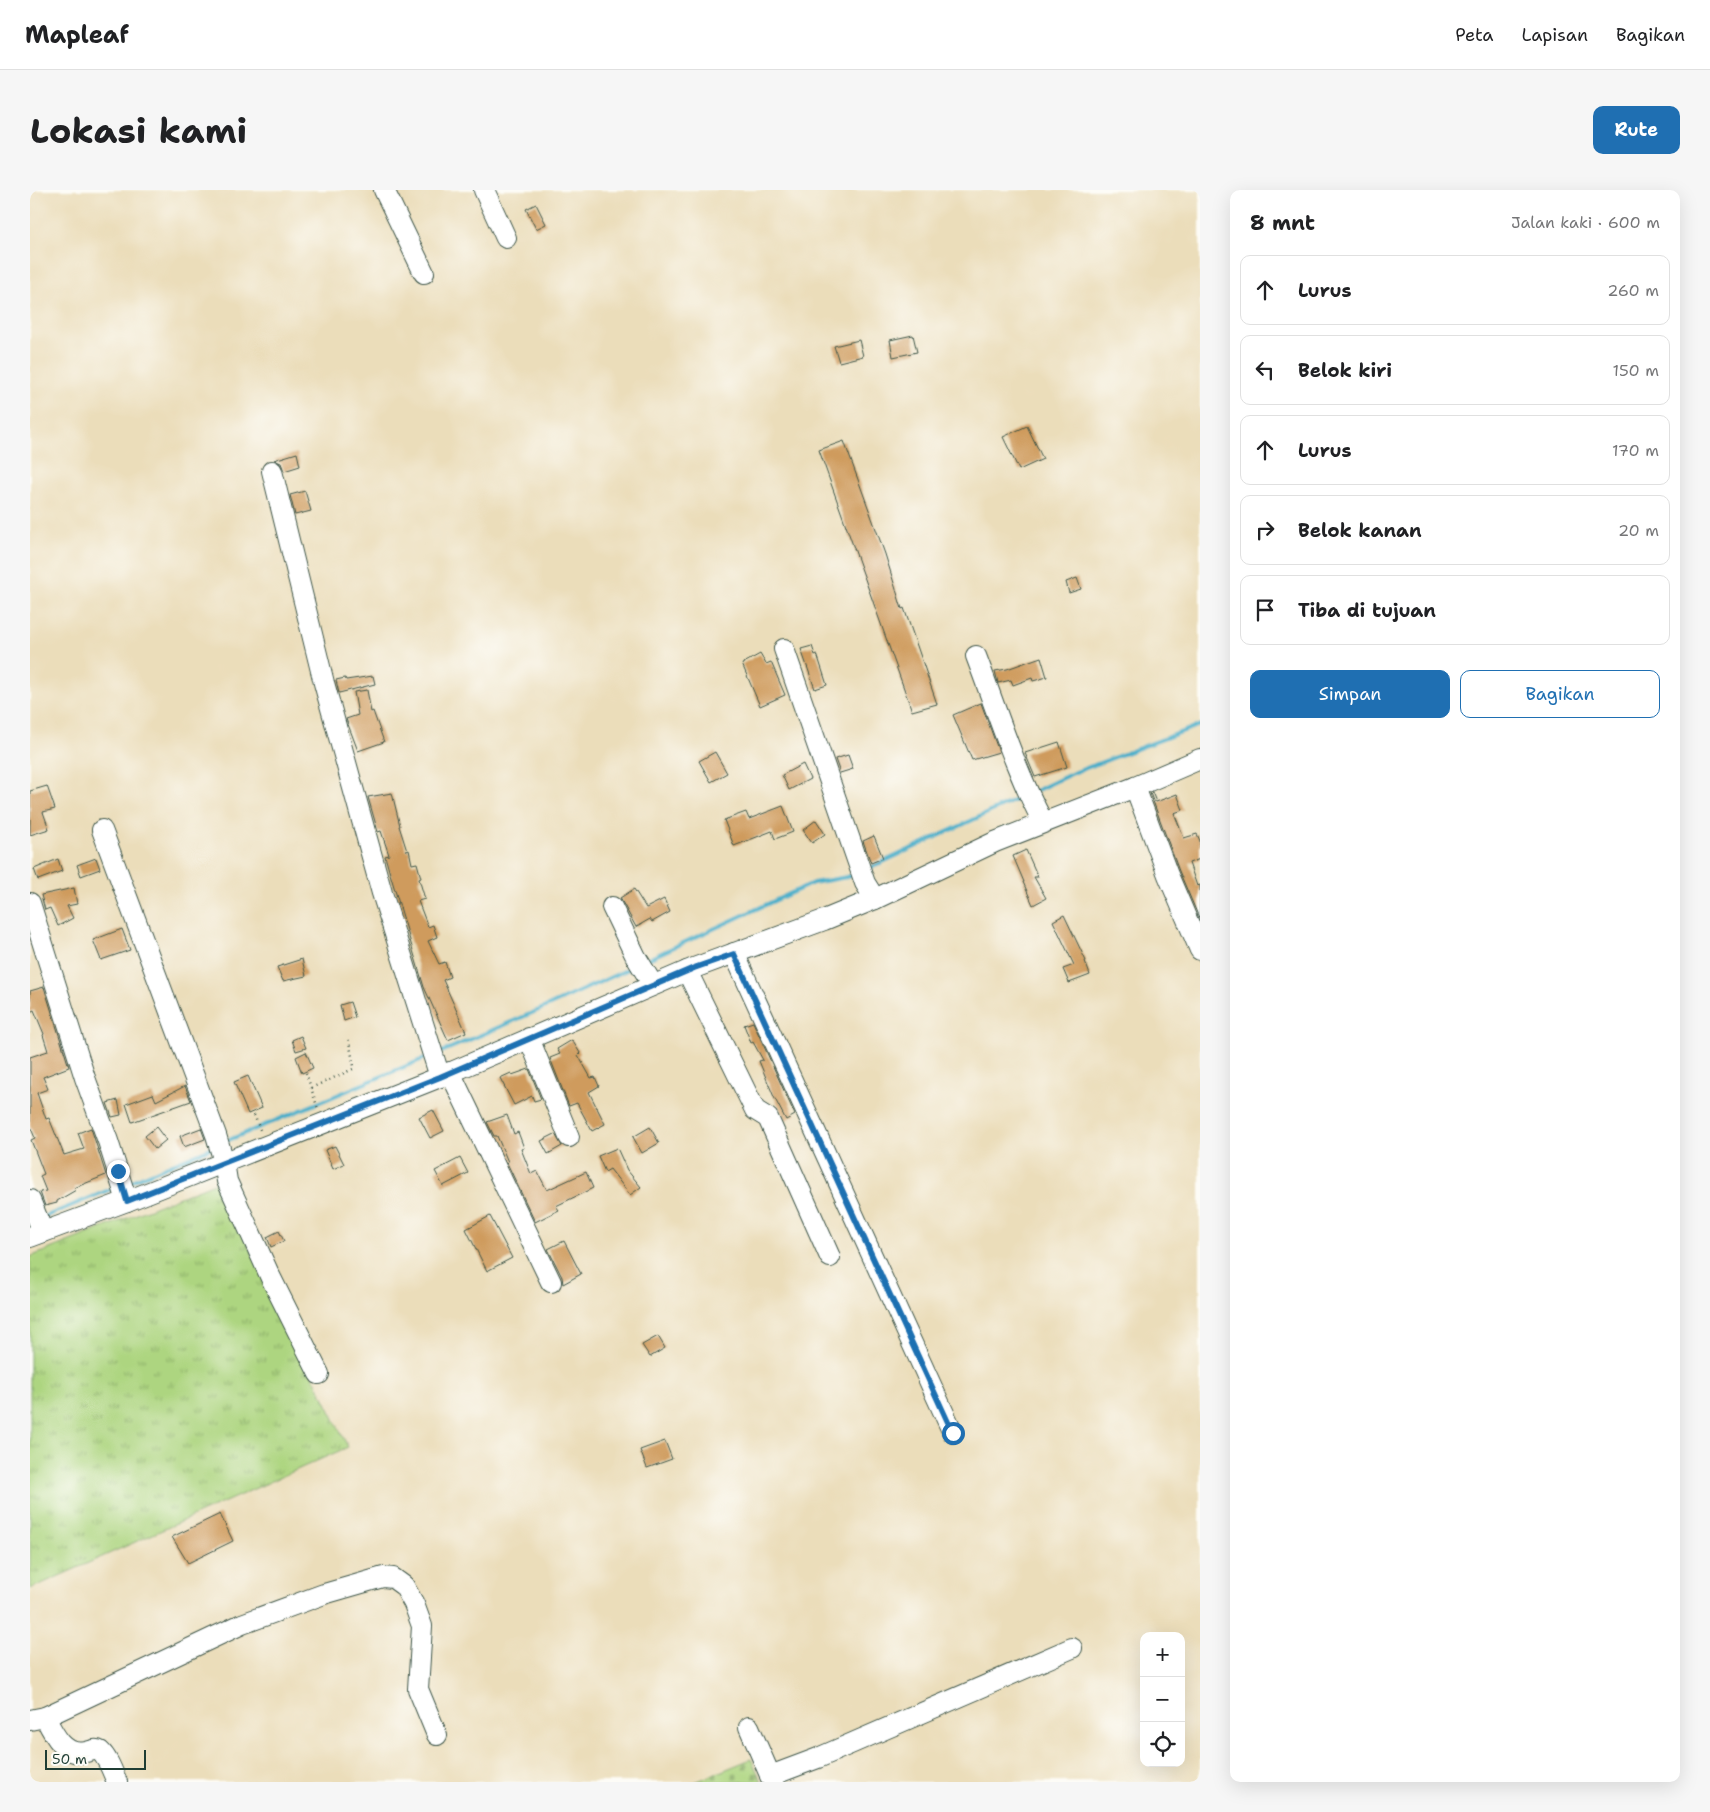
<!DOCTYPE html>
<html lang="id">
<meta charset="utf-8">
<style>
:root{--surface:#fff;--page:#f6f6f6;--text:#202124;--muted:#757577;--line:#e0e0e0;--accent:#1f6fb2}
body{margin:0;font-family:"Shantell Sans",sans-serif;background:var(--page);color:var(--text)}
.controls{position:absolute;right:15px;bottom:15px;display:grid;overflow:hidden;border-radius:10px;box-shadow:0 5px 20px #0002}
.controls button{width:45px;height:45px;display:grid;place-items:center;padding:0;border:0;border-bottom:1px solid var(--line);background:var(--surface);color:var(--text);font:25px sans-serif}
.scale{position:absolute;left:15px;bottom:12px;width:101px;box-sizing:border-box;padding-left:5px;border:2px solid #1f3d34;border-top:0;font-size:14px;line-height:18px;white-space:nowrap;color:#1f3d34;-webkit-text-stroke:4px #fdfcf7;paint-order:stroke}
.stop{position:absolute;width:15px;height:15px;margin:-11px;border:4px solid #1f6fb2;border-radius:50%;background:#fff}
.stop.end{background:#1f6fb2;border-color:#fff;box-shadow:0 1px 5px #0008}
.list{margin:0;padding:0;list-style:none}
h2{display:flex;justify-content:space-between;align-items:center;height:65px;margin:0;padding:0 20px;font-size:21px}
h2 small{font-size:16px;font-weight:400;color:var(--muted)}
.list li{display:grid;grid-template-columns:32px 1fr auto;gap:15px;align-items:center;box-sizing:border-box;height:70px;margin:0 10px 10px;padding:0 10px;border:1px solid var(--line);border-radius:10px}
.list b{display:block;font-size:19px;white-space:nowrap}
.list em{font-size:16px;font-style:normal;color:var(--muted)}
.actions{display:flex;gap:10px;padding:15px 20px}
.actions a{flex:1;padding:11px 0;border:1px solid var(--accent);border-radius:10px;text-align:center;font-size:18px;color:var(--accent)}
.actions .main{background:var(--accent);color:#fff}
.icon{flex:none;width:28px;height:28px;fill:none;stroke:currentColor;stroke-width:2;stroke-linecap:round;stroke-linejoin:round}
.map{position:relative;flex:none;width:1170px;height:1592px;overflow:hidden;border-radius:10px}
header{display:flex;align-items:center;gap:30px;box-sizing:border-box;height:70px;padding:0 25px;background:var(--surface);border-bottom:1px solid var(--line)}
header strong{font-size:24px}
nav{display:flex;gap:28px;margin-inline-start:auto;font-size:18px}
.intro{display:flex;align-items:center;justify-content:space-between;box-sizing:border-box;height:120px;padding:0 30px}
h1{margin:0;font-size:35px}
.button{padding:12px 22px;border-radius:10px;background:var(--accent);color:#fff;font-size:18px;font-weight:700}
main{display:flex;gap:30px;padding:0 30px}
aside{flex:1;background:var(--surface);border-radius:10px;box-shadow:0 5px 20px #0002}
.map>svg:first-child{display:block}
.grass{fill:url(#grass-tufts);stroke:#66895a}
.cemetery{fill:url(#cemetery-stones);stroke:#66895a}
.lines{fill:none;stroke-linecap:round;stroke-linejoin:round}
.stream{stroke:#4aaec9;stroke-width:4}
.building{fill:#cf9b5d}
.minor-casing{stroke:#3e5548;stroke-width:22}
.path{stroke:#3e5548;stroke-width:2.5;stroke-dasharray:1 4;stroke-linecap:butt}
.minor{stroke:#fff;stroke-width:20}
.route{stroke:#1f6fb2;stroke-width:6}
</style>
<header>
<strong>Mapleaf</strong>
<nav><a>Peta</a><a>Lapisan</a><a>Bagikan</a></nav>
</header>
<div class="intro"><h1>Lokasi kami</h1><a class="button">Rute</a></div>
<main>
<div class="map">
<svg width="1170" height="1592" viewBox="0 0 1170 1592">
<defs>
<pattern id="grass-tufts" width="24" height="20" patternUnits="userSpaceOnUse" patternTransform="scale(1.25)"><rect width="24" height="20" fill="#add580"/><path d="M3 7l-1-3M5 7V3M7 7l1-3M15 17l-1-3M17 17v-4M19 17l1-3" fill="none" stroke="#8cae6a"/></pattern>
<pattern id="cemetery-stones" width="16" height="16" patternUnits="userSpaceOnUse" patternTransform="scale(1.25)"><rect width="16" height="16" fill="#add580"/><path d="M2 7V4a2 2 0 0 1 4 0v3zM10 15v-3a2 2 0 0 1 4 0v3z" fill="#8cae6a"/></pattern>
</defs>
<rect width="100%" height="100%" fill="#fdfcf7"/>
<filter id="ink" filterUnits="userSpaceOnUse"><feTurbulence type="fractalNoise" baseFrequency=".02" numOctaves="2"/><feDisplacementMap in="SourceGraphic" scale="10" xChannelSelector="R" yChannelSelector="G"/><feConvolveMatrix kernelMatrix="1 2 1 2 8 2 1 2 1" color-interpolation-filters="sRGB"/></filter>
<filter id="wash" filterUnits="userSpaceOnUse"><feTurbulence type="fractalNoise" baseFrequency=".0096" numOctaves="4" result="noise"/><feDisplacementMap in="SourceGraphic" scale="20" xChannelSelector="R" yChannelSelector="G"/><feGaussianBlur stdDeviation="1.12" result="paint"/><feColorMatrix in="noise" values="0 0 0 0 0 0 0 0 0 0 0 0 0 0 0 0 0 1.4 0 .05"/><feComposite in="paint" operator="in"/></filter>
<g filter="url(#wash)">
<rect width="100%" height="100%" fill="#ebddba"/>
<!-- grass -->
<path class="grass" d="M187,992l131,265 -318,142v-332z"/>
<!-- cemetery -->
<path class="cemetery" d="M721,1569l11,23h-67z"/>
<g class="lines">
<!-- stream -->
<g class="stream">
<path d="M1005,601l38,-18 127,-48"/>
<path d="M838,679l156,-73"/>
<path d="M616,770l167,-77 34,-6 9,-3"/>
<path d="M409,863l100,-43 94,-43"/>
<path d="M194,952l204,-85"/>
<path d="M97,993l86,-36"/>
<path d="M14,1027l72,-30"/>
</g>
</g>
<g id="blocks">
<!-- building -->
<g class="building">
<path d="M506,14l10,20 -10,5 -10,-20z"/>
<path d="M883,145l4,17 -24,5 -3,-17z"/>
<path d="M829,150l4,16 -24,6 -5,-16z"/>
<path d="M997,236l16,33 -24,11 -16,-33z"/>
<path d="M814,251l41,113 17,55 2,-1 33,96 -25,7 -93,-261z"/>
<path d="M267,263l3,13 -16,5 -3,-8 -7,-3z"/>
<path d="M275,301l6,20 -16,4 -5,-20z"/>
<path d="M1047,388l4,11 -12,4 -3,-11z"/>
<path d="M782,456l3,9 2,-1 10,31 -12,4 -14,-40z"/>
<path d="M730,464l6,10 5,-2 14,33 -25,11 -18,-42z"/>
<path d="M1011,467l6,20 -14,4 -1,-3 -19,7 -2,-5 -13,3 -3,-12 12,-2z"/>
<path d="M343,486l2,8 -36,9 -3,-13 9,-2 1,2z"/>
<path d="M337,500l4,22 2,-1 11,31 -26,9 -12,-32 12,-4 -4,-23z"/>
<path d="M951,513l18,49 -27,8 -19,-45z"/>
<path d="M1029,552l8,25 -32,10 -10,-24z"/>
<path d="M685,562l12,21 -16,9 -12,-21z"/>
<path d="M818,565l5,14 -13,4 -5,-14z"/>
<path d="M773,574l7,15 -21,11 -7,-15z"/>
<path d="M17,596l8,23 -12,3 6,17 -19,6v-44z"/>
<path d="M1122,602l4,10 21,-8 6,16 -9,3 10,25 13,-4 3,7v18l-11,4 8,23 3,-1v35l-21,-49 -29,-78z"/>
<path d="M362,603l8,33h-1l8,25 2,-1 3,14 5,-1 4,15 -2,1 6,20 -7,2 10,26 5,-2 4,12 -9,4 11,23 6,-2 5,15 -7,3 23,52 -18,8 -24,-53 -36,-120 -3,-11 4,-1 -8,-24 -3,1 -10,-35z"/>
<path d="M753,616l10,26 -18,7 -3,-8 -38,15 -10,-26 22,-8 3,7z"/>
<path d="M786,630l9,14 -13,9 -9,-13z"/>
<path d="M844,646l9,22 -12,5 -8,-22z"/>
<path d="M996,660l12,27h-4l12,21 -13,7 -10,-23h1l-11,-26z"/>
<path d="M66,668l4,11 -19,7 -4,-11z"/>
<path d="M28,669l4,12 -24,9 -4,-11z"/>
<path d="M44,698l3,16 -10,2 6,12 -15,8 -8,-18 -5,2 -4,-15z"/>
<path d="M604,699l12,19 18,-9 6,13 -18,10 -2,-3 -14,8 -16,-29z"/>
<path d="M1034,725l22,46h-1l5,14 -21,8 -6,-14 11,-4 -21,-44z"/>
<path d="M92,739l8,21 -29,10 -8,-20z"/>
<path d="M272,769l4,17 -23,5 -6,-14z"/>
<path d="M14,797l25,80 -26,10 5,12 -11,4 9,26 3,-1 15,37 20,-6 -6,-16 13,-5 15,47 -32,13 2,2 -19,11v2l-12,3 -5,-14 6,-1 -6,-15 4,-2 -13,-34 4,-2 -5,-12v-69l18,-6 -5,-16 1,-1 -10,-24 -4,2v-21z"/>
<path d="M320,812l5,15 -11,4 -4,-16z"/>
<path d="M723,832l42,93 -9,5 -12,-23 -15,-36 4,-1 -10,-18 -2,1 -7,-18z"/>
<path d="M271,846l5,12 -10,3 -4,-11z"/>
<path d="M542,850l8,13 -2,2 13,23 4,-1 4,9 -10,6 16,32 -13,7 -15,-28 -8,3 -19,-48 10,-4 -3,-5z"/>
<path d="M276,862l7,16 -11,5 -6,-16z"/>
<path d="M499,879l12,30 -7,2 -2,-5 -18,9 -14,-27 11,-5 1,2z"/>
<path d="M218,886l14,32 -14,6 -14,-32z"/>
<path d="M155,896l6,15 -59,21 -6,-18 27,-10 3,7z"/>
<path d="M88,910l3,15 -9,2 -5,-14z"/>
<path d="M403,920l11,21 -14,7 -11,-21z"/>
<path d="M477,925l7,19 4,-2 6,16 -3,1 10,25 6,-3 10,19 39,-18 7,16 -37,18 3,4 -24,12 -28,-59 1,-1 -11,-26h-3l-7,-14z"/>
<path d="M126,937l10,13 -11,9 -10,-13z"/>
<path d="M620,937l9,16 -17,10 -9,-16z"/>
<path d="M171,938l4,11 -21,8 -4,-11z"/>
<path d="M525,944l7,12 -14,8 -7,-13z"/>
<path d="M305,956l9,18 -11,5 -8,-19z"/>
<path d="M587,958l10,22 14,17 -11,8 -20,-26 -5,3 -7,-16z"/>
<path d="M430,968l8,15 -25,13 -8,-15z"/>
<path d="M460,1026l22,42 -25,13 -21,-42z"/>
<path d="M249,1041l5,10 -13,6 -4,-10z"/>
<path d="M534,1051l17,33 -18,10 -1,-7 -14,-28z"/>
<path d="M628,1146l7,12 -15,9 -8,-12z"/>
<path d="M635,1251l7,18 -25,9 -7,-18z"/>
<path d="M190,1324l13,27 -45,22 -16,-26z"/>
</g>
</g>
</g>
<g filter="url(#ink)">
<use href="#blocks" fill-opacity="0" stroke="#3e5548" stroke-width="1"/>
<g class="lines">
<defs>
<g id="minor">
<path d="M354,0l40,83"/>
<path d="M454,0l22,48"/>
<path d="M242,281l52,212 58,210 58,184"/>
<path d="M754,459l81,234 10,16"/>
<path d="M946,466c21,55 39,114 67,166"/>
<path d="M1105,597l33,88 32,75"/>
<path d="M72,640l114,305 8,27 3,19 43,95 49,98"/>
<path d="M0,713l55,175 23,63 19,60"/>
<path d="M582,717l24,50 17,28"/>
<path d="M704,763l219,480"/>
<path d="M657,781l68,139 13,8 62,139"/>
<path d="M499,848l40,99"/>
<path d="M420,882l101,210"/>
<path d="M0,1010l13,32"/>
<path d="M0,1047l97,-36 313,-124 254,-109 130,-48 51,-21 120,-57 140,-55 65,-28"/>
<path d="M15,1527c8,16 19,40 41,35 5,-1 9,-4 14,-1 8,7 13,22 17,31"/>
<path d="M0,1530l15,-3 197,-93 82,-30 59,-17 10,1 11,8 10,18 8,22 -4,63 19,46"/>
<path d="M719,1537l24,55"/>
<path d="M740,1586l48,-18 254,-110"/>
</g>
</defs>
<!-- minor casing -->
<use href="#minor" class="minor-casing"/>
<!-- path -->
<g class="path">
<path d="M276,883l12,36"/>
<path d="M281,898l42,-19 1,-3 -6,-29"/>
<path d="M224,925l7,17"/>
</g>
<!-- minor -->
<use href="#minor" class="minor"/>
</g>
</g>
<g class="lines" filter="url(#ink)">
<!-- route -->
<path class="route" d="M88,981l9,30 313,-124 254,-109 40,-14 219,479"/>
</g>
</svg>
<div class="controls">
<button>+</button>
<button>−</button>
<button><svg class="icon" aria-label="locate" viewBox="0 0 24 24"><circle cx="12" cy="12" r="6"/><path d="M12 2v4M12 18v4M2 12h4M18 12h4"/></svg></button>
</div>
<div class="scale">50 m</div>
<div class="stop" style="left:923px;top:1243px"></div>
<div class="stop end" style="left:88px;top:981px"></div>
</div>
<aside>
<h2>8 mnt<small>Jalan kaki · 600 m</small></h2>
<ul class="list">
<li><svg class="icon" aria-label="ahead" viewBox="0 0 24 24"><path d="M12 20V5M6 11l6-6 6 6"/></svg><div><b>Lurus</b></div><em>260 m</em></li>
<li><svg class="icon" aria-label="left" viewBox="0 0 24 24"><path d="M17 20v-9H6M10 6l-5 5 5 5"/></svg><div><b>Belok kiri</b></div><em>150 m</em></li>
<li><svg class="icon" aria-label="ahead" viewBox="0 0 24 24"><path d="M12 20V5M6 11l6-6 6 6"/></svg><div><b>Lurus</b></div><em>170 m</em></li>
<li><svg class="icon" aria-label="right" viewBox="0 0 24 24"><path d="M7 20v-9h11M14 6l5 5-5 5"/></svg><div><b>Belok kanan</b></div><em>20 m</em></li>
<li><svg class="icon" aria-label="arrive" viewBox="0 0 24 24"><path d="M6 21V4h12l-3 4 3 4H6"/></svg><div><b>Tiba di tujuan</b></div></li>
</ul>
<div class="actions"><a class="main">Simpan</a><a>Bagikan</a></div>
</aside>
</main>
